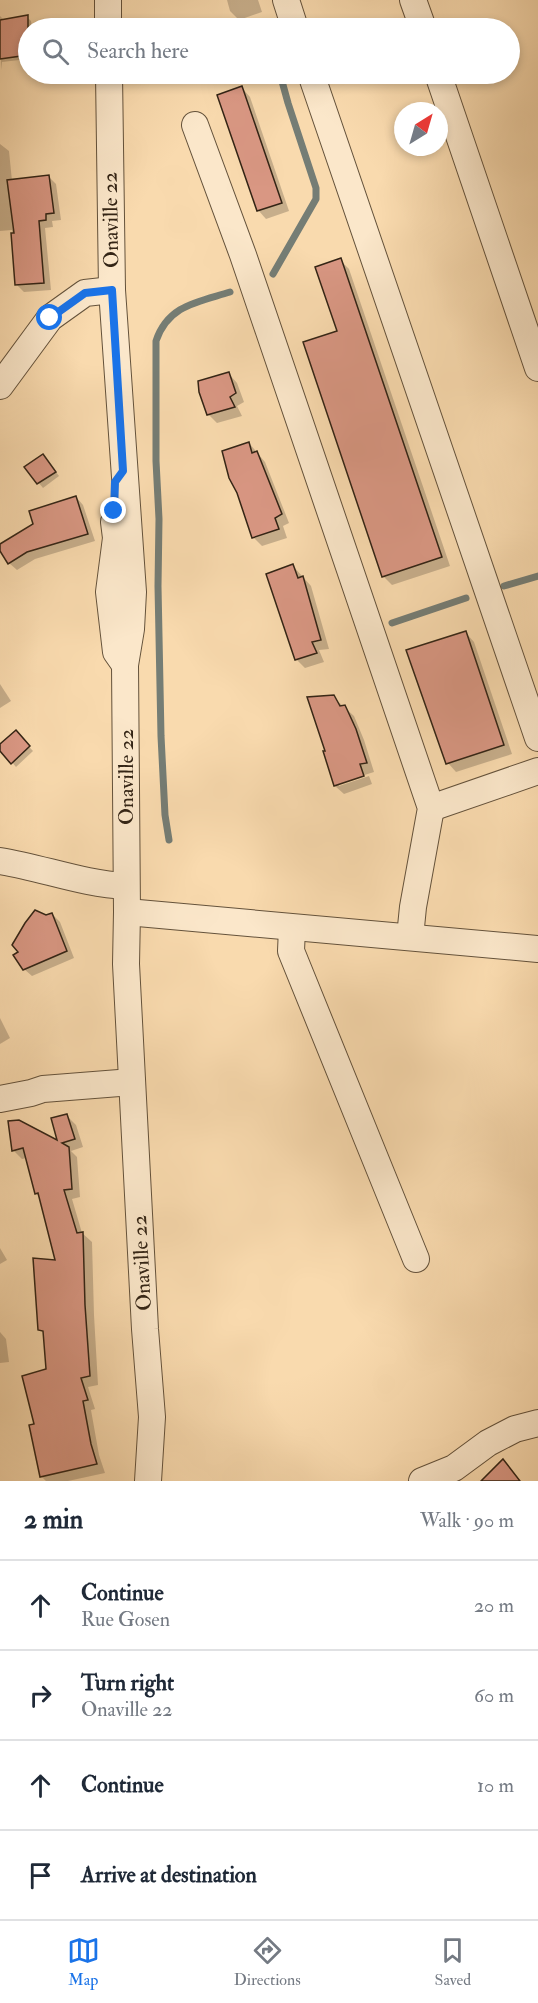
<!DOCTYPE html>
<meta charset="utf-8">
<style>
:root{--surface:#fff;--page:#f6f6f7;--text:#1f2937;--muted:#747a83;--line:#e0e1e3;--accent:#1a73e8}
body{margin:0;font-family:"IM FELL Double Pica",serif;background:var(--page);color:var(--text)}
.compass{position:absolute;left:394px;top:102px;width:54px;height:54px;border-radius:50%;background:var(--surface);box-shadow:0 3px 9px #0003;rotate:37deg}
.stop{position:absolute;width:18px;height:18px;margin:-14px;border:4px solid #1a73e8;border-radius:50%;background:#fff}
.stop.end{background:#1a73e8;border-color:#fff;box-shadow:0 2px 6px #0008}
.list{margin:0;padding:0;list-style:none}
h2{display:flex;justify-content:space-between;align-items:center;height:78px;margin:0;padding:0 24px;font-size:26px}
h2 small{font-size:20px;font-weight:400;color:var(--muted)}
.list li{display:grid;grid-template-columns:39px 1fr auto;gap:18px;align-items:center;box-sizing:border-box;height:90px;padding:0 24px;border-top:2px solid var(--line)}
.list b{display:block;font-size:22px;white-space:nowrap}
.list p{margin:0;font-size:20px;white-space:nowrap;color:var(--muted)}
.list em{font-size:20px;font-style:normal;color:var(--muted)}
.icon{flex:none;width:33px;height:33px;fill:none;stroke:currentColor;stroke-width:2;stroke-linecap:round;stroke-linejoin:round}
.map{position:relative;flex:none;width:538px;height:1481px;overflow:hidden}
.search{position:absolute;background:var(--surface);box-shadow:0 3px 9px #0003;left:18px;right:18px;top:18px;height:66px;display:flex;align-items:center;gap:15px;box-sizing:border-box;padding:0 21px;border-radius:33px;color:var(--muted);font-size:22px}
.sheet{height:438px;background:var(--surface)}
nav{display:flex;justify-content:space-around;align-items:center;box-sizing:border-box;height:84px;border-top:2px solid var(--line);background:var(--surface);font-size:16px;color:var(--muted)}
nav a{display:grid;justify-items:center;gap:3px}
nav .on{color:var(--accent)}
.map>svg:first-child{display:block}
.shadow{fill:#0003}
.lines{fill:none;stroke-linecap:round;stroke-linejoin:round}
.stream{stroke:#757d75;stroke-width:7}
.building{fill:#d99783;stroke:#332415;stroke-width:1.5}
.minor-casing{stroke:#64523b;stroke-width:28}
.minor{stroke:#fbe7ca;stroke-width:26}
.route{stroke:#1a73e8;stroke-width:8}
.labels{text-anchor:middle;dominant-baseline:central;stroke-width:6;stroke-linejoin:round;paint-order:stroke}
.street-label{font-size:21px;fill:#332415;stroke:#fbe7ca}
</style>
<div class="map">
<svg width="538" height="1481" viewBox="0 0 538 1481">
<rect width="100%" height="100%" fill="#f9daae"/>
<filter id="stains"><feTurbulence type="fractalNoise" baseFrequency=".00333" numOctaves="4"/><feColorMatrix values="0 0 0 0 .2 0 0 0 0 .09 0 0 0 0 .02 0 0 0 .5 -.17"/></filter>
<radialGradient id="worn" r=".72"><stop offset=".6" stop-color="#630" stop-opacity="0"/><stop offset="1" stop-color="#630" stop-opacity=".3"/></radialGradient>
<!-- shadow -->
<g class="shadow">
<path d="M227,0h31l4,12 -23,8 -9,-9z"/>
<path d="M0,16l5,5 22,-4 4,4 1,7h-4v31l-26,3 -1,8z"/>
<path d="M242,88l8,9 39,114 -23,8 -8,-9z"/>
<path d="M0,144l9,7 3,30 37,-4 7,7 5,36 -9,1 1,6 -8,1 6,62 -27,2 -7,-7 -5,-55 -12,1z"/>
<path d="M340,260l9,9 101,297 -58,19 -9,-9 -44,-244z"/>
<path d="M229,374l8,9 7,19 -7,4 5,10 -25,7 -9,-9z"/>
<path d="M249,443l16,19 24,61 -6,3 4,12 -25,8 -9,-9z"/>
<path d="M47,460l12,16 -16,12 -14,-17z"/>
<path d="M76,497l7,8 12,36 -60,18 -18,11 -8,-7 -9,-17z"/>
<path d="M293,566l18,20 18,63 -10,1 5,12 -19,6 -9,-9z"/>
<path d="M466,633l8,9 38,112 -56,18 -8,-9z"/>
<path d="M0,684l11,17 -11,7z"/>
<path d="M333,697l21,19 10,24 10,32 -35,11v3l30,-10 3,8 -28,10 -9,-8 -10,-34z"/>
<path d="M15,732l18,19 -17,16 -16,-19z"/>
<path d="M36,912l10,4 6,-2 8,8 14,36 -42,18 -8,-7 -4,-17 -8,-9z"/>
<path d="M0,1018l10,20 -10,6z"/>
<path d="M67,1116l9,9 7,22 -12,4 6,6 3,40 -8,2 10,34 10,9 2,73 4,70 -10,2 7,22 -4,1 8,45 6,18 -37,8h-22l-5,-5 -5,-50 11,-56 -2,-35 -5,-6 17,-68 -17,-64 -4,-4 -9,-35 -5,1 -9,-9 -3,-27 50,20z"/>
<path d="M0,1248l7,12 -7,4z"/>
<path d="M0,1332l6,7 3,23 -9,1z"/>
</g>
<g class="lines">
<!-- stream -->
<g class="stream">
<path d="M273,274l43,-75v-11l-28,-85 -8,-29"/>
<path d="M504,586l34,-10"/>
<path d="M392,623l74,-25"/>
<path d="M169,840l-4,-25 -4,-79 -3,-150 1,-67 -3,-58v-120c12,-36 42,-39 74,-49"/>
</g>
</g>
<!-- building -->
<g class="building">
<path d="M28,15v40l-28,4v-39z"/>
<path d="M242,86l40,117 -25,8 -40,-116z"/>
<path d="M49,175l5,38 -8,1v6l-7,1 5,62 -29,2 -4,-52h3l-7,-53z"/>
<path d="M341,258l101,299 -60,20 -79,-235 34,-11 -22,-64z"/>
<path d="M229,372l7,21 -6,4 5,10 -28,8 -8,-23 -1,-11z"/>
<path d="M249,442l3,11 5,-2 25,63 -7,4 4,11 -27,9 -15,-45 -8,-15 -7,-27z"/>
<path d="M43,454l13,18 -19,12 -13,-17z"/>
<path d="M76,496l12,38 -61,18 -19,12 -8,-13v-7l33,-20 -4,-13z"/>
<path d="M293,564l5,14 5,-2 18,64 -9,2 5,11 -22,7 -29,-86z"/>
<path d="M466,631l38,114 -58,19 -40,-114z"/>
<path d="M334,695l6,11 5,-1 11,24 11,34 -7,1 4,12 -30,10 -11,-35h2l-18,-54z"/>
<path d="M16,730l14,16 -19,18 -11,-13v-7z"/>
<path d="M35,910l11,5 6,-2 15,38 -44,19 -10,-15 5,-3 -6,-7 13,-22z"/>
<path d="M67,1114l8,25 -13,4 7,4 3,42 -8,1 13,43 6,-1 2,73 5,71 -9,2 7,22 -5,1 8,43 6,20 -57,13 -11,-52 5,-1 -12,-48 24,-7 -3,-38 -5,-1 -5,-72 22,2 -17,-67 -3,1 -12,-46 -11,3 -4,-30 11,-1 38,20 -6,-22z"/>
<path d="M503,1459l17,22h-39z"/>
</g>
<g class="lines">
<defs>
<g id="minor">
<path d="M108,0v28"/>
<path d="M286,0l9,28"/>
<path d="M413,0l10,28"/>
<path d="M109,74l3,216 21,302 -2,37 -6,36 2,247 -1,52 19,365 7,88 -4,64"/>
<path d="M311,74l227,664"/>
<path d="M438,74l100,294"/>
<path d="M195,125l48,130 188,553 -18,99 -3,30"/>
<path d="M0,386l50,-68 35,-25 27,-3"/>
<path d="M114,522l2,16 -7,54 7,60 7,10"/>
<path d="M431,808l107,-37"/>
<path d="M0,861c43,7 83,23 126,25"/>
<path d="M127,912l411,37"/>
<path d="M292,928l-1,23 125,308"/>
<path d="M0,1099l31,-6 12,-4 89,-7"/>
<path d="M422,1481l32,-13 34,-25 27,-14 23,-6"/>
</g>
</defs>
<!-- minor casing -->
<use href="#minor" class="minor-casing"/>
<!-- minor -->
<use href="#minor" class="minor"/>
</g>
<g class="lines">
<!-- route -->
<path class="route" d="M50,318l35,-25 27,-3 11,181 -8,11 -1,29"/>
</g>
<g class="labels">
<!-- street labels -->
<g class="street-label">
<text transform="translate(111 220) rotate(-91)">Onaville 22</text>
<text transform="translate(126 777) rotate(-90)">Onaville 22</text>
<text transform="translate(142 1263) rotate(-93)">Onaville 22</text>
</g>
</g>
<rect width="100%" height="100%" filter="url(#stains)"/>
<rect width="100%" height="100%" fill="url(#worn)"/>
</svg>
<svg class="compass" viewBox="-18 -18 36 36"><path d="M0-13l5 13h-10z" fill="#e53935"/><path d="M0 13l5-13h-10z" fill="#747a83"/></svg>
<div class="stop" style="left:50px;top:318px"></div>
<div class="stop end" style="left:114px;top:511px"></div>
<div class="search"><svg class="icon" aria-label="search" viewBox="0 0 24 24"><circle cx="10" cy="10" r="6"/><path d="M15 15l6 6"/></svg>Search here</div>
</div>
<section class="sheet">
<h2>2 min<small>Walk · 90 m</small></h2>
<ul class="list">
<li><svg class="icon" aria-label="ahead" viewBox="0 0 24 24"><path d="M12 20V5M6 11l6-6 6 6"/></svg><div><b>Continue</b><p>Rue Gosen</p></div><em>20 m</em></li>
<li><svg class="icon" aria-label="right" viewBox="0 0 24 24"><path d="M7 20v-9h11M14 6l5 5-5 5"/></svg><div><b>Turn right</b><p>Onaville 22</p></div><em>60 m</em></li>
<li><svg class="icon" aria-label="ahead" viewBox="0 0 24 24"><path d="M12 20V5M6 11l6-6 6 6"/></svg><div><b>Continue</b></div><em>10 m</em></li>
<li><svg class="icon" aria-label="arrive" viewBox="0 0 24 24"><path d="M6 21V4h12l-3 4 3 4H6"/></svg><div><b>Arrive at destination</b></div></li>
</ul>
</section>
<nav>
<a class="on"><svg class="icon" aria-label="map" viewBox="0 0 24 24"><path d="M3 6l6-2 6 2 6-2v14l-6 2-6-2-6 2zM9 4v14M15 6v14"/></svg>Map</a>
<a><svg class="icon" aria-label="directions" viewBox="0 0 24 24"><path d="M12 3l9 9-9 9-9-9zM9 14v-3h6M13 9l2 2-2 2"/></svg>Directions</a>
<a><svg class="icon" aria-label="saved" viewBox="0 0 24 24"><path d="M7 4h10v16l-5-4-5 4z"/></svg>Saved</a>
</nav>
